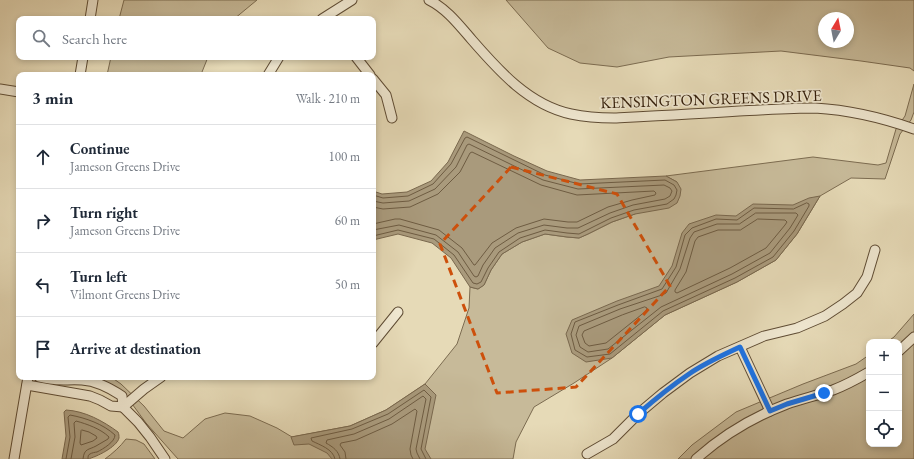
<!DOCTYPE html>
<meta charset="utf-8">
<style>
:root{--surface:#fff;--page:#f2f2f3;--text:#1f2937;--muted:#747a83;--line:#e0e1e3}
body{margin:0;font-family:"EB Garamond",serif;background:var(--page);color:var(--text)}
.controls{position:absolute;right:12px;bottom:12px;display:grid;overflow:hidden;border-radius:8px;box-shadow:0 2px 6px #0003}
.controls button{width:36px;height:36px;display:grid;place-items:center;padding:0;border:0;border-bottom:1px solid var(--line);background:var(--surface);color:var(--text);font:20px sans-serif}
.compass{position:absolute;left:818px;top:12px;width:36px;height:36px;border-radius:50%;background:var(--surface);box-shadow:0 2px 6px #0003;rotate:10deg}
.stop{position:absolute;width:12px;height:12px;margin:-9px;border:3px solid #1a73e8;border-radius:50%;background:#fff}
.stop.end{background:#1a73e8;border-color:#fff;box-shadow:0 1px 4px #0008}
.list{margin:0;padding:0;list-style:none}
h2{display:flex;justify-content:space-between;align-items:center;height:52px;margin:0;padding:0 16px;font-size:17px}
h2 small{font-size:13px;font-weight:400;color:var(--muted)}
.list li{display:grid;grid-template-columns:26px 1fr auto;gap:12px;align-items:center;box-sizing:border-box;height:64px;padding:0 16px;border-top:1px solid var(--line)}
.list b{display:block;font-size:15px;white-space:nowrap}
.list p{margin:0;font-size:13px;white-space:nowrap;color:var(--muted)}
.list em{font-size:13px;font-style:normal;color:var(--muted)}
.icon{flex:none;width:22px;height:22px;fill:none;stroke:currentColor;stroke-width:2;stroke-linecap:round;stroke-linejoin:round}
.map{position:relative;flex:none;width:914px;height:459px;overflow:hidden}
.search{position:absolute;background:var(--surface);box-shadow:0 2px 6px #0003;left:16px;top:16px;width:360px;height:44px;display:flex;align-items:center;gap:10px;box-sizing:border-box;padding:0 14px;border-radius:8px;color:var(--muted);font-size:15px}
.panel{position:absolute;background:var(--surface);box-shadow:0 2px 6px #0003;left:16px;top:72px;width:360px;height:308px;border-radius:8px}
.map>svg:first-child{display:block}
.green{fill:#c7ba99;stroke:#7c6c51;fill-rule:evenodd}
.water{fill:#a99a7c;stroke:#79684e}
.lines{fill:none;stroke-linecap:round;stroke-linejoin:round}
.shore{stroke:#6e5c42;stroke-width:1}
.minor-casing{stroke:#5f4c34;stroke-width:11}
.minor{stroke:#efe7d0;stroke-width:9}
.route{stroke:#1a73e8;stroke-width:5}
.marked{fill:none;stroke:#cd500c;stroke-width:3;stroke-dasharray:8 5;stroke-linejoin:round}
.labels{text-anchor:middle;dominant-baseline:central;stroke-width:3.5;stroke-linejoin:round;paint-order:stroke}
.street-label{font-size:16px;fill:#321d09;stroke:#efe7d0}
</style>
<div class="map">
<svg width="914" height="459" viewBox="0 0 914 459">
<rect width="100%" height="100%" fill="#e6dab7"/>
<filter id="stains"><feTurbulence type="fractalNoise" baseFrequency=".005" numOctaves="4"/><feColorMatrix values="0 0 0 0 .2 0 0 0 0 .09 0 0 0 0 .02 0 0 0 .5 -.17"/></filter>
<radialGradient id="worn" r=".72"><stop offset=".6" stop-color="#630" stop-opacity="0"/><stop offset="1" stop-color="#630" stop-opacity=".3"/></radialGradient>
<!-- green -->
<g class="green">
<path d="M124,0h133l-23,19h-115z"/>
<path d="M506,0h408v71l-4,-3 -49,-7 -80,-10 -112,6 -52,10 -37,-4 -32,-15zM824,18h24v24h-24z"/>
<path d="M111,57h97l-6,15 -1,3h-94z"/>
<path d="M914,84v28l-3,8 -11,14 -15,45 -34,-1 -31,18 -23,38 -21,26 -39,22 -72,33 -53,43 -38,25 -40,24 -18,35 -3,17h-335l-32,-36 -19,-26 -25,-15 -17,-5h26l10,7 23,22 20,25 19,7 22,-19 20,-6 25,3 27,12 15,9 58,-11 36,-16 39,-26 32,-40 12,-36 1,-21 8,2 6,-4 7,-15 11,-16 20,-12 23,-8 22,3 12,1 9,-4 24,-12 23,-8 42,-32 -11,-6 147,-19 65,8 8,-2 10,-34 9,-13z"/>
<path d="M914,314v145h-236l14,-14 44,-33 67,-28 53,-20 13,-9v89h30v-102h-12l7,-5z"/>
<path d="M126,439l10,1 8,4 11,15h-50c8,-6 15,-12 21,-20z"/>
</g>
<!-- water -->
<g class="water">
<path d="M464,131l50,25 33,15 33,9 86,-4 11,6 4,7 -1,7 -3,7 -8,5 -34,6 -23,8 -24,12 -9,4 -12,-1 -22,-3 -23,8 -20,12 -11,16 -7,15 -6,4 -8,-2 -19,-29 -19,-15 -34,-9 -25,6v-49l9,3 25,-2 24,-11 17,-19z"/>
<path d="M820,196l-23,38 -21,26 -39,22 -72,33 -53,43 -26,4 -14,-9 -6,-19 6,-14 45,-19 42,-15 13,-20 10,-33 7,-9 27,-9 20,1 17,-12 40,1 16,-7z"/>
<path d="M425,384l11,11 -11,54 6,10h-99l-5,-6 -18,-9 -15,1 -3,-8 59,-11 36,-16z"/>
<path d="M66,410c19,1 37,11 52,22 1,2 1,4 1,6 -2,9 -23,19 -31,21 -8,0 -18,0 -26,0l4,-23 -2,-24z"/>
</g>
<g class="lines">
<!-- shore -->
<g class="shore">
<path d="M373,195l10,3 25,-2 25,-12 18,-20 14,-26 2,-1 78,38 34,9 86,-4 9,5 3,5 -1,5 -2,4 -7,5 -33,6 -23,8 -32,16 -12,-1 -22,-3 -25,8 -21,14 -11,16 -7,14 -4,2 -4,-1 -19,-28 -20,-16 -36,-9 -25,6"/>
<path d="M373,201l10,2 26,-2 26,-12 21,-22 11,-22 2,-1 74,36 35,9 86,-4 6,3 2,3 -2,5 -5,3 -32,6 -23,8 -32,15h-11l-23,-3 -26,8 -23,15 -12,17 -5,11 -2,1 -2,-1 -16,-24 -22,-17 -37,-10 -26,5"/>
<path d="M807,203l2,1v2l-15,25 -21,26 -38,21 -72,33 -53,43 -23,3 -12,-7 -4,-16 4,-12 43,-17 44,-16 14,-22 9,-32 7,-7 24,-9 21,1 17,-12 39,1z"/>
<path d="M373,207l10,2 27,-2 28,-13 22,-22 10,-19 2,-1 69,33 36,10 77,-4 2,2 -1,2 -23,5 -24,7 -31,15h-9l-24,-3 -28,9 -24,15 -17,22h-1l-12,-17 -23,-18 -39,-11h-5l-22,5"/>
<path d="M756,213h40l2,2 -8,13 -20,25 -38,21 -71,33 -53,42 -20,3 -8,-5 -4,-12 3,-9 41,-17 42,-14 4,-2 14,-24 10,-31 4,-6 23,-8h22z"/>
<path d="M758,219l27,1 2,2 -2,3 -19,23 -36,20 -53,25 -2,-1v-2l11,-18 9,-31 3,-4 20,-7h22z"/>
<path d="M645,307l2,1 -1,3 -40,32 -17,3 -4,-3 -3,-8 2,-4 38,-16z"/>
<path d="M82,430l7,2 7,4 1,2 -4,3 -12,4 -1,-2 1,-12z"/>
<path d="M66,459l4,-22 -2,-20 2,-2c16,3 33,9 45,20 0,7 -12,14 -18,17 -1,0 -6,1 -7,2 -2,1 -2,2 -2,5"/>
<path d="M71,459l4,-22 -1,-14 2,-2c11,3 25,8 33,16l-1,2c-4,2 -8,5 -12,7 -7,4 -12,2 -13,13"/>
<path d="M335,459c-2,-10 -15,-14 -23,-18l-1,-3 41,-9 36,-15 36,-24 7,7 -10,52 5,10"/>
<path d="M340,459c-1,-8 -7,-12 -14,-16l1,-3 27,-6 35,-15 34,-23 3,3 -10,50 1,4 3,6"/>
<path d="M346,459l-1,-7 -5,-7 1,-2 15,-3 36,-16 23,-15 2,2 -7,38 1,6 2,4"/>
</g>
<defs>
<g id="minor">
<path d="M429,0c18,9 30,25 43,40 27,31 57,65 99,74 14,3 28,4 43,4 41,-2 83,-4 125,-7 25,-1 51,-3 76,-3 34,2 68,10 99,21"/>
<path d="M90,19l3,-19"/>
<path d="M322,19l30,-19"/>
<path d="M356,57l14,18"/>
<path d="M80,75l3,-18"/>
<path d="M268,75l11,-18"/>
<path d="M373,79l13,16 6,23"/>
<path d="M0,89l19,3"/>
<path d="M373,343l25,-31"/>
<path d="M740,347l30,64"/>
<path d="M899,351l15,-14"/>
<path d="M39,377c17,5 27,2 43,3 15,1 28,8 40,16l1,11 15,15 12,15 15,22"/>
<path d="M27,385l63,11 10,4 11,6 12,1"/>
<path d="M123,407l21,-18 17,-12"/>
<path d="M587,454l26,-15 25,-25 25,-21 27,-20 28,-17 46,-20 33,-8 28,-12 18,-12 14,-11 10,-16 8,-27"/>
<path d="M14,459l14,-82"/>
<path d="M696,459c27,-24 57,-42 91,-55 15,-5 31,-9 46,-14 13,-5 24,-11 36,-18"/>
</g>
</defs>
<!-- minor casing -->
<use href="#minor" class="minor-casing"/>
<!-- minor -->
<use href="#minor" class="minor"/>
</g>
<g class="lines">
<!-- route -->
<path class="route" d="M638,414c16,-14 33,-28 51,-40 16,-11 34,-19 51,-27l30,64 17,-7 37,-11"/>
</g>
<!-- marked area -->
<path class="marked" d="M511,167l106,27 53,92 -94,101 -79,6 -57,-149z"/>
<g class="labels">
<!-- street labels -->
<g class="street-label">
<text transform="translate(711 99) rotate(-2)">KENSINGTON GREENS DRIVE</text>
</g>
</g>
<rect width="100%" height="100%" filter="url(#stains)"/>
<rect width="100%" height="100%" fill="url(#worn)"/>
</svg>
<div class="controls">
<button>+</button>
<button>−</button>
<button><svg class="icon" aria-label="locate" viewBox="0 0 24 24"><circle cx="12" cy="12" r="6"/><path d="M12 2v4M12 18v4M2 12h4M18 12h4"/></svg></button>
</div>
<svg class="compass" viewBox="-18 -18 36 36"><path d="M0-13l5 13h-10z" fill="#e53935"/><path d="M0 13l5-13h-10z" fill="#747a83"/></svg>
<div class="stop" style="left:638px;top:414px"></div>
<div class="stop end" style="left:824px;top:393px"></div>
<div class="search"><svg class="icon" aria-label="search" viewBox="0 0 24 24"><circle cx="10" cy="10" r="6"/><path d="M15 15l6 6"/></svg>Search here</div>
<section class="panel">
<h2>3 min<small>Walk · 210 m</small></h2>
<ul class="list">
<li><svg class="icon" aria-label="ahead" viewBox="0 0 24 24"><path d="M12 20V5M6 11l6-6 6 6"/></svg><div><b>Continue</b><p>Jameson Greens Drive</p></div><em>100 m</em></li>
<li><svg class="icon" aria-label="right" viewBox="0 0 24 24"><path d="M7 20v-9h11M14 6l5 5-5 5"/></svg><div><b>Turn right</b><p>Jameson Greens Drive</p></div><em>60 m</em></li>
<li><svg class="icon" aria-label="left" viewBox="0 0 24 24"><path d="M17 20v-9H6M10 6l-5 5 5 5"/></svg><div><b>Turn left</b><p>Vilmont Greens Drive</p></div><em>50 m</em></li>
<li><svg class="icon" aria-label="arrive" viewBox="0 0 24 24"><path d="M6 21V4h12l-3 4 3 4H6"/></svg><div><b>Arrive at destination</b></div></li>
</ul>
</section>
</div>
